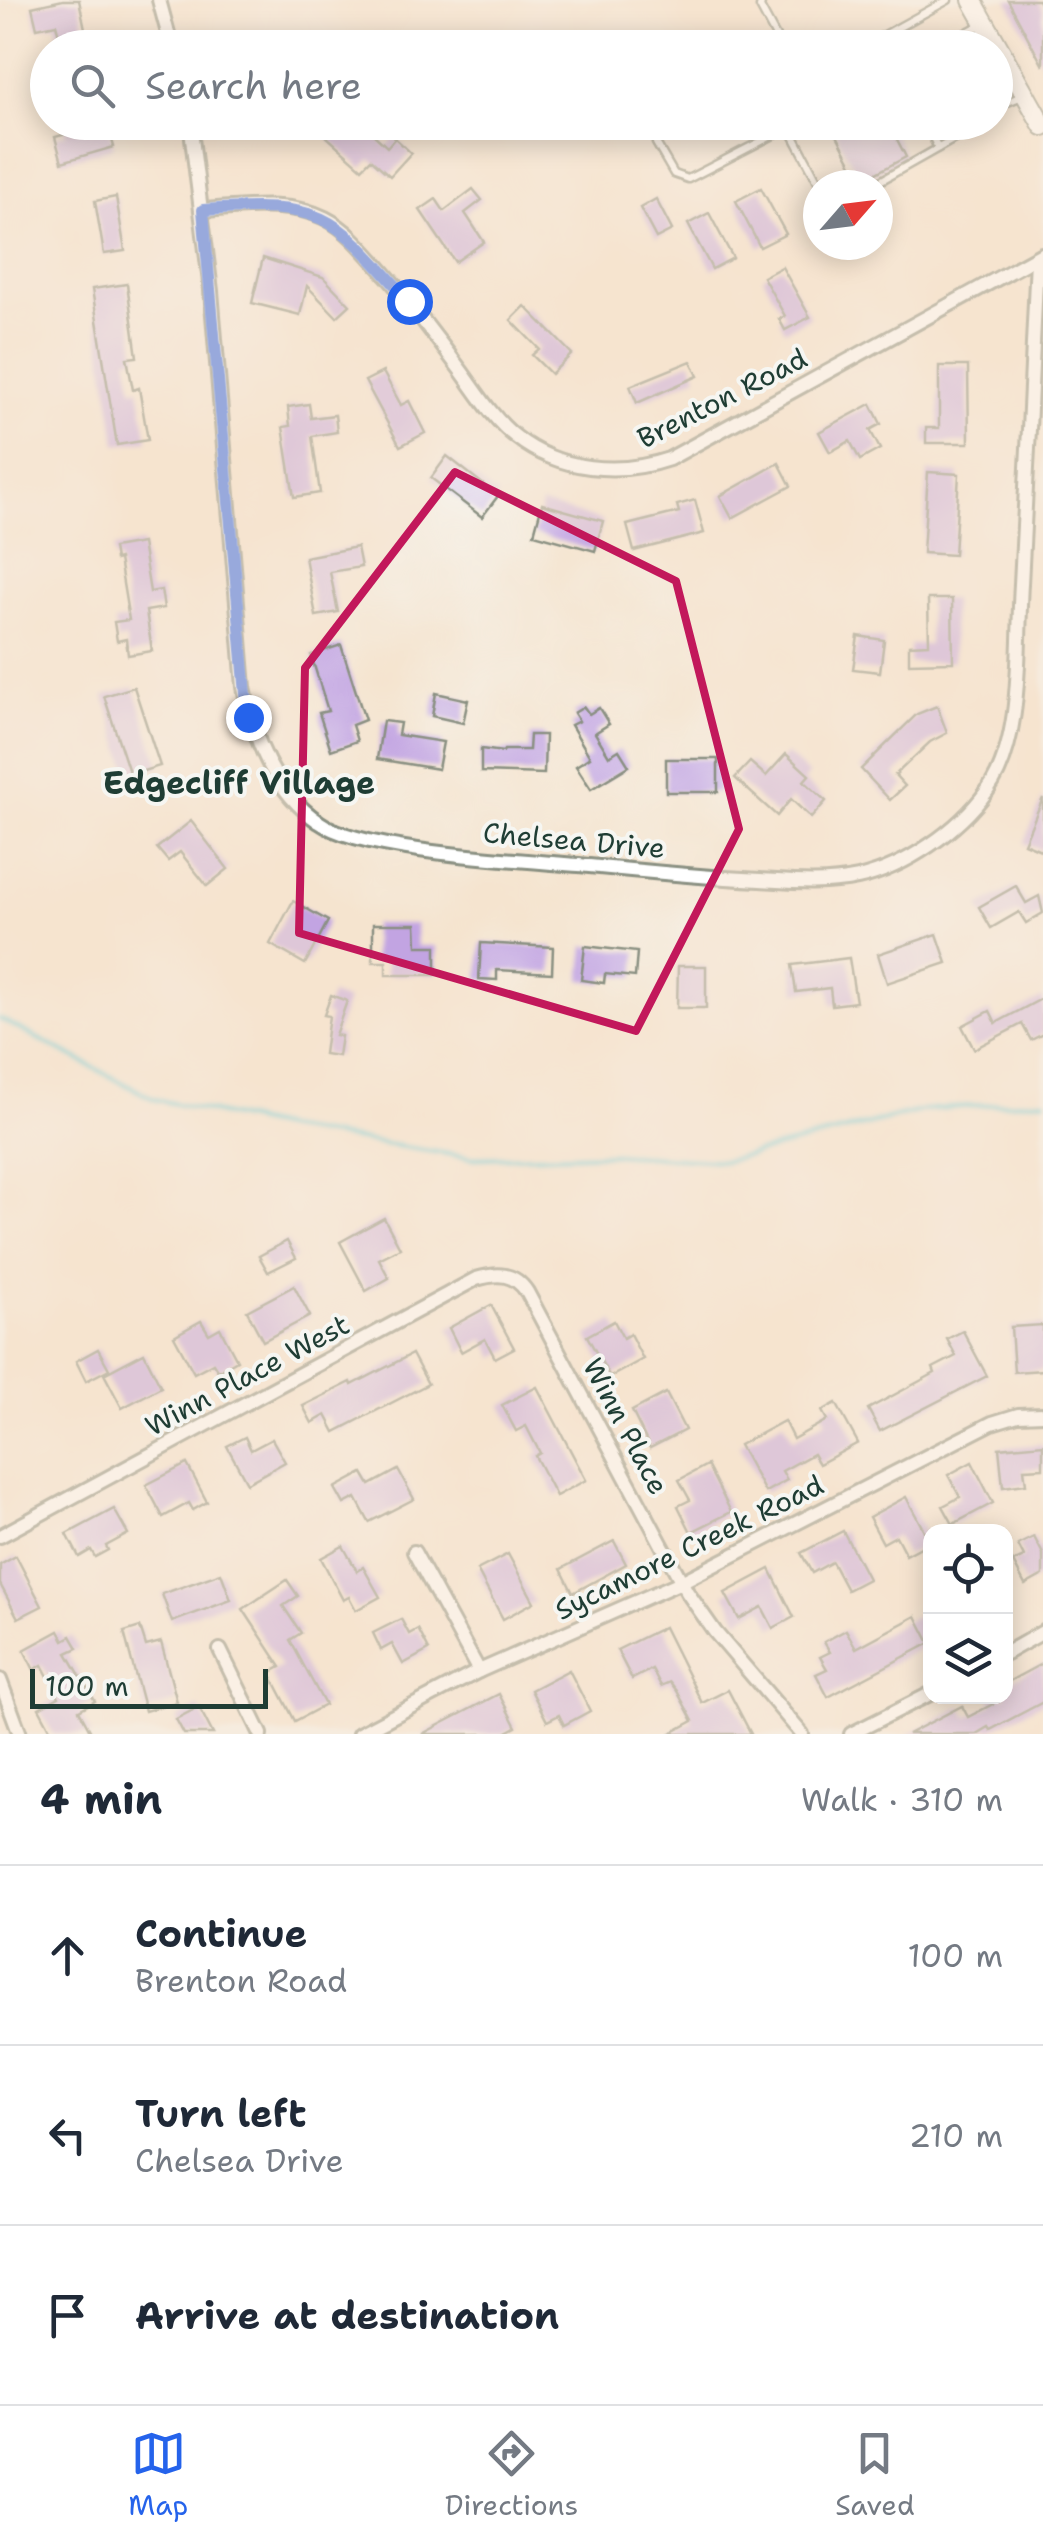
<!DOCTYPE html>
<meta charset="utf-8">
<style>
:root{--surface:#fff;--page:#f6f6f7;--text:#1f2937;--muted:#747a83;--line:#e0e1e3;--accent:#2563eb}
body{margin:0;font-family:"Shantell Sans",sans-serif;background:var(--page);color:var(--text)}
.controls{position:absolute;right:30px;bottom:30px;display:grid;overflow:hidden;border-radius:20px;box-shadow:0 5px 25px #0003}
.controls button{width:90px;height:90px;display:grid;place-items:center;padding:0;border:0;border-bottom:2px solid var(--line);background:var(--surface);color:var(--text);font:50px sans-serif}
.compass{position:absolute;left:803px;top:170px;width:90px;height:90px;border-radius:50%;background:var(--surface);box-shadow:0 5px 25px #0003;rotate:62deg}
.scale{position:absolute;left:30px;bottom:25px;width:238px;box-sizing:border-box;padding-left:10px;border:5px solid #1f3d34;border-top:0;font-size:28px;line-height:35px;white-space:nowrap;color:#1f3d34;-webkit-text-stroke:8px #f6f6f2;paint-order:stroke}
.stop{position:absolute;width:30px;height:30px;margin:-22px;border:8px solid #2563eb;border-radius:50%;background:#fff}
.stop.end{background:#2563eb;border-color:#fff;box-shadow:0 2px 10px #0008}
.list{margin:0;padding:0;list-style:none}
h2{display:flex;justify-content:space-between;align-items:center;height:130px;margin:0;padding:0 40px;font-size:42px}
h2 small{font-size:32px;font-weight:400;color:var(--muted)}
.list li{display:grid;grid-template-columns:65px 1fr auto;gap:30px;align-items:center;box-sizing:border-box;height:180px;padding:0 40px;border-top:2px solid var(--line)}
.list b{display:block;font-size:38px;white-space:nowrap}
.list p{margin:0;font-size:32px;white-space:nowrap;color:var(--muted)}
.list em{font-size:32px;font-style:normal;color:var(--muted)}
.icon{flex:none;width:55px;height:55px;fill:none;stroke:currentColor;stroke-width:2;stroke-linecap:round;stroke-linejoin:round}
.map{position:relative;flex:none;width:1043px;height:1734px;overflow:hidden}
.search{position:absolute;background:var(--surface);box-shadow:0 5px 25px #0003;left:30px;right:30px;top:30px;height:110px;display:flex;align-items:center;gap:25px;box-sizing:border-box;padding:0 35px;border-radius:55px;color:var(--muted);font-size:38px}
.sheet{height:670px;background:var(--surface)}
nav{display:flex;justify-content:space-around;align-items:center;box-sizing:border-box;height:140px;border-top:2px solid var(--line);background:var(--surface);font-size:28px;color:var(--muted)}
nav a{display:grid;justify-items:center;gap:5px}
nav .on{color:var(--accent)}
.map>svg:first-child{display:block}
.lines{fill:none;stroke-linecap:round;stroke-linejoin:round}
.stream{stroke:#5ec9d6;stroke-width:5}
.building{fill:#c2a4e2}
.lane-casing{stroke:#8a9082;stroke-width:11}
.street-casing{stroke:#8a9082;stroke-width:18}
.secondary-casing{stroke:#8a9082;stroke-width:22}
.lane{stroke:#fff;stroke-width:6}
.street{stroke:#fff;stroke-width:12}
.secondary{stroke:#fff;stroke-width:18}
.route{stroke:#2563eb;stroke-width:12}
.marked{fill:none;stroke:#c2185b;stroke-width:8;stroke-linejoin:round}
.labels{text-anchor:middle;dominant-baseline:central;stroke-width:8;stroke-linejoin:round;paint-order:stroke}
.street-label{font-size:28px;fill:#1f3d34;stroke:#f6f6f2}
.quarter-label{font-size:32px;font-weight:bold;fill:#1f3d34;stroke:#f6f6f2}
</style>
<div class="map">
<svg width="1043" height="1734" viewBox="0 0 1043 1734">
<rect width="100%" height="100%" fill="#f6f6f2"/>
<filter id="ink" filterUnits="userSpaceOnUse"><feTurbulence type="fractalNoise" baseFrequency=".01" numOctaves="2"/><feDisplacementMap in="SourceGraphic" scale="20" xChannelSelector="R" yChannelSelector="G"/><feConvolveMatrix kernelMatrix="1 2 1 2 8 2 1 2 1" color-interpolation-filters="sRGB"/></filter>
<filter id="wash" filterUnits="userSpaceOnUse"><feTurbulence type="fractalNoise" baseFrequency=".0048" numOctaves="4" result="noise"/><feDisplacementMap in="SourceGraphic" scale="40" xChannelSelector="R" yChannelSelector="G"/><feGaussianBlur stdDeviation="2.25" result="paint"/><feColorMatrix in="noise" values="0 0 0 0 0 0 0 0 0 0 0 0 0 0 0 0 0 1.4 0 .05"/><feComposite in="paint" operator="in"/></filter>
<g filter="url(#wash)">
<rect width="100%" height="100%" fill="#f5e4cf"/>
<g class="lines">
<!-- stream -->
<path class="stream" d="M0,1019l154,80 129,29 190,30 142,-4 110,7 199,-51 119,-10"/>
</g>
<g id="blocks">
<!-- building -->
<g class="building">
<path d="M63,0h16l10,48h-27l-6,-24 -19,4 -5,-21z"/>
<path d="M1008,0h30l5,9v57z"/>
<path d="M63,122h44l7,25 -52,15 -7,-25 11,-3z"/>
<path d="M340,122h20l27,25 8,-9 16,15 -21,23 -19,-17 -9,9 -35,-31z"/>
<path d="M830,122h58l18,35 -45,24z"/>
<path d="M761,188l25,46 -26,13 -24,-46z"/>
<path d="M473,189l9,11 -17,13 19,29 -29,20 -35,-52 16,-11 8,12z"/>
<path d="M116,197l9,54 -21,3 -9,-53z"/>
<path d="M656,199l16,31 -16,8 -16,-30z"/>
<path d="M709,213l24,45 -21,11 -24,-45z"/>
<path d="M263,258l60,19 27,28 -13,12 -30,-31 -7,29 -48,-12z"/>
<path d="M782,267l28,50 -25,13 -6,-11 6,-3 -22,-39z"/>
<path d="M127,284l10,73 -10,1 6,32 6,-2 9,52 -31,5 -25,-156z"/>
<path d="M525,306l47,48 -21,20 -19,-19 7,-6 -28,-29z"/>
<path d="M691,361l7,15 -61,27 -7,-17z"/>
<path d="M939,366h29l1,77h-43v-15h13z"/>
<path d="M383,372l18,33 8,-4 16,32 -25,13 -35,-65z"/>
<path d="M309,404l2,14 24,-3 2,17 -25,4 8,57 -26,4 -11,-70 7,-1 -2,-19z"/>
<path d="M871,404l10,20 -11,6 10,19 -20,11 -10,-19 -20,11 -11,-20z"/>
<path d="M447,456l51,40 -16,21 -51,-39z"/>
<path d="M779,463l12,23 -59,32 -12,-22z"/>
<path d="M928,472l31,2 -5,81 -31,-2z"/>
<path d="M695,500l9,33 -70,18 -7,-26 52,-13 -2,-7z"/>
<path d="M542,504l61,17 -8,30 -61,-17z"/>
<path d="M142,543l8,49 11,-2 3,18 -18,3 6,40 -24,4 -2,-16 -9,2 -3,-19 15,-2 -10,-61 -4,1 -2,-12z"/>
<path d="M357,547l4,20 -31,5 8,40 -22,4 -11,-59z"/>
<path d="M928,599h24l1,63 -44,1v-18l20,-1z"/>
<path d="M858,636l26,4 -4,32 -27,-3z"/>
<path d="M341,645l24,75 -13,5 5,16 -26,9 -12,-37 9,-2 -17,-56z"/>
<path d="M134,687l26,79 -30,9 -26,-79z"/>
<path d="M436,693l32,7 -5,23 -31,-7z"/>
<path d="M937,706l10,27 -17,9 -35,33 10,11 -15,14 -29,-31 56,-55z"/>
<path d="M584,707l5,7 10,-6 10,16 -14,9 14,23 10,-6 10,16 -38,23 -15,-23 14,-9 -19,-32 8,-4 -5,-8z"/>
<path d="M383,721l17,2 -2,12 45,7 -5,27 -61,-10z"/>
<path d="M530,735h15l-1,39 -63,-2v-23l22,3 1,-2h25z"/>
<path d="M786,754l23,21 -5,6 22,20 -15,17 -20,-19 -14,17 -42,-38 15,-16 16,14z"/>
<rect x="666" y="759" width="52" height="33"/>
<path d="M1043,798v53l-19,-8z"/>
<path d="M191,821l37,48 -21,17 -27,-34 -12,9 -11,-13z"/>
<path d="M1016,886l10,17 13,-7 4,17 -17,10 -7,-11 -28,16 -12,-21z"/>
<path d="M293,901l35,20 -23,43 -35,-20z"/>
<path d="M373,924h43l1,22h19v29h-50v-13h-13z"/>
<path d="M937,934l10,29 -60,20 -9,-29z"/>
<path d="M481,943l72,4 -1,26 -55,-3v10l-18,-1z"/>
<path d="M585,946l52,6 -2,25 -30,-3 -1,9 -23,-3z"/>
<path d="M849,958l7,44 -24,3 -2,-17 -34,4 -4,-27z"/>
<path d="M678,966h28v42h-29z"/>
<path d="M331,995l16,6 -12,34 6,1 -3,20 -14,-2 5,-38 -5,-1z"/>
<path d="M1043,998v36l-12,6 -9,-16 -48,25 -12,-23 28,-15 6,12z"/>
<path d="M384,1218l16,30 -21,11 10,19 -23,13 -26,-49z"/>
<path d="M287,1241l9,17 -28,14 -9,-16z"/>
<path d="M294,1286l16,30 -47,25 -16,-30z"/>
<path d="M491,1305l23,43 -19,10 -10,-19 -24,13 -12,-24z"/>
<path d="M201,1321l8,13 11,-6 17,32 -19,11 -5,-8 -19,10 -20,-37z"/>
<path d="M614,1321l9,17 7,-4 13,25 -33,18 -23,-41z"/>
<path d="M1043,1325v45l-29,2 -3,-45z"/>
<path d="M963,1331l24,45 -107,55 -12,-22 67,-36 -2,-5 23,-12 -9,-17z"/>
<path d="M98,1349l11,20 -23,12 -10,-20z"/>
<path d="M144,1353l17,34 -39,21 -18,-34z"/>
<path d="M412,1354l16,30 -93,48 -9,-17 -14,8 -9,-17 48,-24 1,3z"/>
<path d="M537,1387l49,93 -30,16 -21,-40 5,-3 -14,-27 -10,5 -14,-26z"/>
<path d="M666,1393l19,37 -35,18 -18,-37z"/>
<path d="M836,1403l22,40 -39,21 -6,-10 -31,17 5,9 -22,12 -26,-47 45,-24 9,18 34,-19 -5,-9z"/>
<path d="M245,1437l6,13 21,-11 13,23 -38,21 -20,-37z"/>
<path d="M1043,1444v24l-19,1 2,15 -23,3 -4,-39z"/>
<path d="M972,1462l21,41 -40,21 -10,-18 17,-9 -12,-22z"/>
<path d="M187,1464l20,38 -14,8 -4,-7 -26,14 -17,-32z"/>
<path d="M707,1465l24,47 -40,20 -13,-26 12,-6 -11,-20z"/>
<path d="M398,1470l16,29 -45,23 -13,-24 -12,6 -9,-16 28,-15 7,12z"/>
<path d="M906,1497l24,45 -24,13 -10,-19 -13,7 -14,-26z"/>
<path d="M114,1509l14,25 -22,12 2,4 -13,7 -4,-7 -12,7 -12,-23z"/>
<path d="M843,1531l25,48 -21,11 -15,-28 -20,11 -11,-20z"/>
<path d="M1034,1537l9,17v21l-18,10 -12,-23 11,-5 -6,-12z"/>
<path d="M614,1541l12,23 -53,29 -12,-24z"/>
<path d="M343,1546l14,25 6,-4 17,30 -24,13 -7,-13 -6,3 -22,-42z"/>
<path d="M508,1554l26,48 -31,17 -26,-49z"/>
<path d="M16,1556l26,50 -24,12 -18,-34v-19z"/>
<path d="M770,1569l24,48 -21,11 -11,-21 -23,12 -14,-26z"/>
<path d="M221,1573l10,27 -59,22 -10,-28z"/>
<path d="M287,1580l11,16 -15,10 18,27 -11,7 35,65 -30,16 -25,-48 11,-6 -38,-58z"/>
<path d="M916,1616l14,27 -102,54 -12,-23 11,-5 -7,-12 10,-5 -6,-10 22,-12 10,18z"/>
<path d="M401,1619l8,15 9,-5 11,21 -26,14 -11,-20 -11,6 -8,-17z"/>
<path d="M140,1627l6,19 15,-4 16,60 -32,9 -21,-79z"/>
<path d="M664,1627l38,76 26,-13 23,44h-82l24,-13 -16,-30 -7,-9 -9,4 -9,-17 -20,10 -15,-29z"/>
<path d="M59,1631l5,9 7,-4 7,12 -11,5 28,48 -16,9 13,24h-39l-14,-26 20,-11 -17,-32 -8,5 -10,-20z"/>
<path d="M1043,1663v39l-53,28 -2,-3 -12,7h-68l54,-28 6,11 25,-13 -3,-8h16v-13z"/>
<path d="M569,1670l21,41 -26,14 -5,-10 -12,6 -16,-31z"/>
<path d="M499,1694l17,33 -13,7h-81z"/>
<path d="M199,1707l14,27h-29l-8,-15z"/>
</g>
</g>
</g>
<g filter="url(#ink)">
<use href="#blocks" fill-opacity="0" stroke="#8a9082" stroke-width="2.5"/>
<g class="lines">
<defs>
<g id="lane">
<path d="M762,0l-2,7 22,41"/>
<path d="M861,48l87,-48"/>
<path d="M938,48l46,-25"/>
<path d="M996,107l26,-11"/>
<path d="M659,122l3,7 -6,14 18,31 14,5 101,-52 -3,-5"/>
<path d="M797,122l-8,5 31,58"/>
<path d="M925,122l13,26"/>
<path d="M873,185l85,-48 18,-15"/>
</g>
<g id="street">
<path d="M159,0l13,48"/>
<path d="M190,122l21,169 33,396c8,50 31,105 75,135 43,31 202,38 260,43 60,6 120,12 181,15 32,2 65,5 98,-2 48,-11 101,-48 129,-87 37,-50 30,-147 34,-207 6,-108 11,-217 16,-325"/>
<path d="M203,210c38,-2 86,-10 122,8 22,11 40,33 56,51 29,33 55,68 81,103 16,22 32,48 54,65 43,34 103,39 153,22l373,-205"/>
<path d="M0,1536l476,-257c21,-6 38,-7 51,13l160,300 28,40 87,102"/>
<path d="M414,1552l65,119"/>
<path d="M220,1650l41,84"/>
<path d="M1006,1653l37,-21"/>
<path d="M0,1680l20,54"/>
<path d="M359,1734l120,-63 202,-89 311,-159 26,-8 25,-1"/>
<path d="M851,1734l79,-40"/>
</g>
<path id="secondary" d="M972,0l71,126"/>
</defs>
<!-- lane casing -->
<use href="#lane" class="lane-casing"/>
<!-- street casing -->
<use href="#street" class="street-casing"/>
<!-- secondary casing -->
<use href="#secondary" class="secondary-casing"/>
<!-- lane -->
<use href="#lane" class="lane"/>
<!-- street -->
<use href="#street" class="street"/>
<!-- secondary -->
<use href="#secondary" class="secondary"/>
</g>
</g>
<g class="lines" filter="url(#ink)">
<!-- route -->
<path class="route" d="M248,717l-45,-507c122,-7 127,1 206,91"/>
</g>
<!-- marked area -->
<path d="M0 0H1043V1734H0ZM455,472l221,109 63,248 -103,202 -337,-98 6,-265z" fill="#f5e4cf" fill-opacity=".55" fill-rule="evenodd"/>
<path class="marked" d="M455,472l221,109 63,248 -103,202 -337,-98 6,-265z"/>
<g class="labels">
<!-- street labels -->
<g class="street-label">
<text transform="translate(722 398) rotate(-27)">Brenton Road</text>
<text transform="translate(574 840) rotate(5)">Chelsea Drive</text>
<text transform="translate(247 1375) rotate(-28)">Winn Place West</text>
<text transform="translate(626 1426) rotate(62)">Winn Place</text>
<text transform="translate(689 1547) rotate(-26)">Sycamore Creek Road</text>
</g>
<!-- quarter labels -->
<g class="quarter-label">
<text x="239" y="782">Edgecliff Village</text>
</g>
</g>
</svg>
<div class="controls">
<button><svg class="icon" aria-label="locate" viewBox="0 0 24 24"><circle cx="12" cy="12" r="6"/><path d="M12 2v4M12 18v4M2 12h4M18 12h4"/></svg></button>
<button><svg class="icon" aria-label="layers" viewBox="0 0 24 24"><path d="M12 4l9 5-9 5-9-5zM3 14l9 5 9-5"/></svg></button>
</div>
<svg class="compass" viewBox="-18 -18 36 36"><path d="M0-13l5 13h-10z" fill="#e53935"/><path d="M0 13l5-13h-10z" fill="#747a83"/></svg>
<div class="scale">100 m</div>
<div class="stop" style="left:409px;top:301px"></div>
<div class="stop end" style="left:248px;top:717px"></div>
<div class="search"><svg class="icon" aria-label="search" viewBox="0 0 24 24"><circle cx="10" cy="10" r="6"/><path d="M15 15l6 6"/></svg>Search here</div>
</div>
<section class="sheet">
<h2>4 min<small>Walk · 310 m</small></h2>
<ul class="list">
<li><svg class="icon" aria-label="ahead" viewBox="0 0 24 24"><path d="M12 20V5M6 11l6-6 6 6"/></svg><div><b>Continue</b><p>Brenton Road</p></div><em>100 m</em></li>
<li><svg class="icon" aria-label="left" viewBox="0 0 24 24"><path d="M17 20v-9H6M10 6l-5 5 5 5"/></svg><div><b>Turn left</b><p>Chelsea Drive</p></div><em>210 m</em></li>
<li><svg class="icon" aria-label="arrive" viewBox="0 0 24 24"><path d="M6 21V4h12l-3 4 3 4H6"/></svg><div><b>Arrive at destination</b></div></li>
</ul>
</section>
<nav>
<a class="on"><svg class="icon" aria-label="map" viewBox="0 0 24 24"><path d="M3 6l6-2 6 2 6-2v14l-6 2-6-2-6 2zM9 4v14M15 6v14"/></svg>Map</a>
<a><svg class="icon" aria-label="directions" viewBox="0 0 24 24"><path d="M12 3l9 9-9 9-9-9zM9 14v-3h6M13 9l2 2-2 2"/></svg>Directions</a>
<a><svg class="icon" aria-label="saved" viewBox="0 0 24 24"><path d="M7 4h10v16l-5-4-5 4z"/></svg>Saved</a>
</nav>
